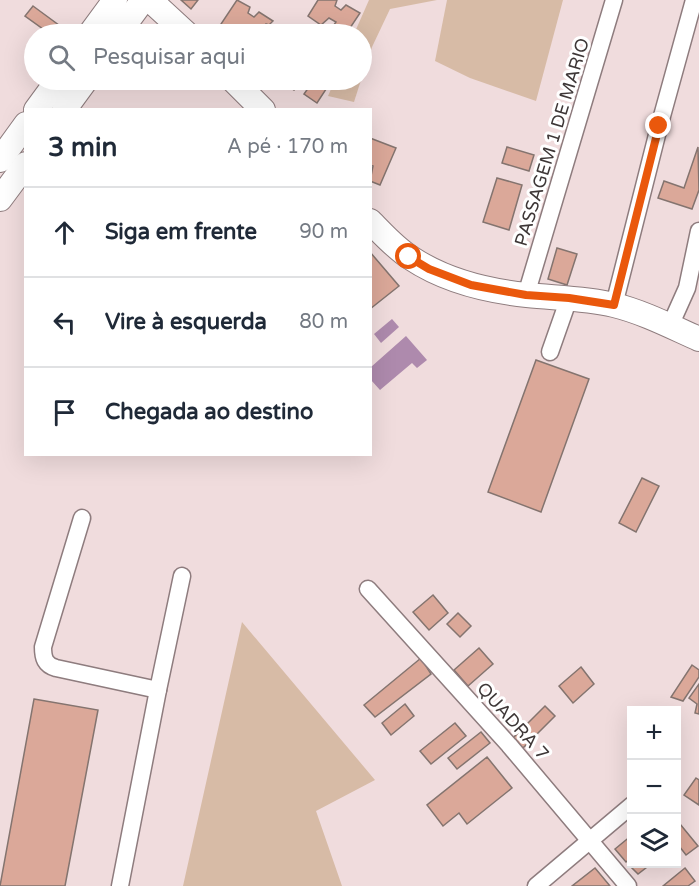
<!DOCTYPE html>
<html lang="pt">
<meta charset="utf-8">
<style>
:root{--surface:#fff;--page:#f2f2f3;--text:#1f2937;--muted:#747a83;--line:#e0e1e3}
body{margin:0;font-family:"Varela Round",sans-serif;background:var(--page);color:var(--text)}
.controls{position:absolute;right:18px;bottom:18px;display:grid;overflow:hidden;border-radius:0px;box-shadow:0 6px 24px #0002}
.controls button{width:54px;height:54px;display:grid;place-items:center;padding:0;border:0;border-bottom:2px solid var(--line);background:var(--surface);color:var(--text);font:30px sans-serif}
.stop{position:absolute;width:18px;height:18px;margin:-14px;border:4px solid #ea580c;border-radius:50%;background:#fff}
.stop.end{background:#ea580c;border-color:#fff;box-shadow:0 2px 6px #0008}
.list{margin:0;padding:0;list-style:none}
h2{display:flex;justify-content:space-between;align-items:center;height:78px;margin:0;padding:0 24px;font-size:26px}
h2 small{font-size:20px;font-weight:400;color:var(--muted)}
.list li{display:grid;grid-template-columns:39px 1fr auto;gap:18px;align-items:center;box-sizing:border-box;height:90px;padding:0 24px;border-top:2px solid var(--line)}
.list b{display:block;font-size:22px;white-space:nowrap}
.list em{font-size:20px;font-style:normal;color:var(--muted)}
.icon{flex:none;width:33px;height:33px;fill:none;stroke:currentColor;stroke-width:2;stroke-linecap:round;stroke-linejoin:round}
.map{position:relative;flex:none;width:699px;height:886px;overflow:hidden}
.search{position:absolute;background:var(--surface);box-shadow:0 6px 24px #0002;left:24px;top:24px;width:348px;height:66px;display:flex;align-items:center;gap:15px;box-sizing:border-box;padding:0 21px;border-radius:33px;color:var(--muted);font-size:22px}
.panel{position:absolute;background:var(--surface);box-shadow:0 6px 24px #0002;left:24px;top:108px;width:348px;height:348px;border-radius:0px}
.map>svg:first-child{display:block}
.green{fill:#d7bba6}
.water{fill:#ae8aad}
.building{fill:#dba899;stroke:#84746f;stroke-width:1.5}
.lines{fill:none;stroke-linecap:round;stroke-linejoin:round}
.street-casing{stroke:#8e7c7e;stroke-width:19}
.secondary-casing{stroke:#8e7c7e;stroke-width:26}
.street{stroke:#fff;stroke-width:16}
.secondary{stroke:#fff;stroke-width:24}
.route{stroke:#ea580c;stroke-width:8}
.labels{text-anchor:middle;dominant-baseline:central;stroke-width:6;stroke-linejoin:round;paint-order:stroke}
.street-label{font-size:18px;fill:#3e3737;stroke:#fff}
</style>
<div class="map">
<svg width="699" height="886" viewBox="0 0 699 886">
<rect width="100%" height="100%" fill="#f0dcdd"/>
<!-- green -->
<g class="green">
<path d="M369,0h68l-47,9 -18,38 -10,31v-44h-8z"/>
<path d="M447,0h116l-27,101 -66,-23 -35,-17z"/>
<path d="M335,80h26l-7,22 -26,-6z"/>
<path d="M242,622l133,158 -59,31 26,75h-159z"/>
</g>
<!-- water -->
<g class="water">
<path d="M392,319l7,8 -18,16 -7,-9z"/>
<path d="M406,336l21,24 -10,8 -5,-5 -32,27 -9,-10v-13z"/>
</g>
<!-- building -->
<g class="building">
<path d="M181,0h17l-7,9z"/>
<path d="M237,0l13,7 -2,6 6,4 5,-5 14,9 -4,4 -3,-1 -6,10h-15l4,-4 -7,-5 -8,8 -13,-9z"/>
<path d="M318,0h19l-2,6 6,4 5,-5 14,8 -14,21h-7l-8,-5 5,-7 -7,-4 -8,7 -13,-9z"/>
<path d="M33,6l38,28h-21l-25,-18z"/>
<path d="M282,80h50l-15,23 -13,-9 5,-7 -7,-4 -8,7 -13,-9z"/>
<path d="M370,138l26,10 -16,37 -10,-4 3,-15 -3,-1z"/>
<path d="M507,147l27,8 -5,16 -27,-8z"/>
<path d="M698,147l1,43 -7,19 -34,-11 6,-17 20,7z"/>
<path d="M497,178l25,7 -13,45 -26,-8z"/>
<path d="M557,248l20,6 -10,31 -19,-6z"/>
<path d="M370,252l29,34 -29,23z"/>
<path d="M536,360l53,19 -48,133 -53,-20z"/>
<path d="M642,478l17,8 -23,46 -17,-9z"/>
<path d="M433,595l15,18 -19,17 -16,-18z"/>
<path d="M458,613l13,13 -11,11 -13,-13z"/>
<path d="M479,648l14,16 -25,22 -14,-16z"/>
<path d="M421,658l10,16 -56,43 -11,-12z"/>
<path d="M692,665l7,5v7l-16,24 -12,-4z"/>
<path d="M581,667l13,17 -21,19 -14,-17z"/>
<path d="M699,684v30l-4,-1 2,-9 -8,-6z"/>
<path d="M34,699l64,11 -33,176h-65z"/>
<path d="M405,704l9,12 -23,19 -9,-12z"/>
<path d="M545,706l10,10 -34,34 -10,-10z"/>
<path d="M455,723l11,13 -35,28 -11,-13z"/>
<path d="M481,732l9,11 -33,26 -9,-11z"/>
<path d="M487,757l25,31 -45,36 -8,-11 -16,13 -16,-21z"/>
<path d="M696,778l3,2v25l-15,-10z"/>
<path d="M680,824l18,22 -12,9 -10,-13v-16z"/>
<path d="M632,835v22l-6,5 -11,-13z"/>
<path d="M632,863v1h19l-13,10 -9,-9z"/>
<path d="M595,868l15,18h-38z"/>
<path d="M685,868l10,13 -7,5h-25z"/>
</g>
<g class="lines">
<defs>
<g id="street">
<path d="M526,295l88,-295"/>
<path d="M614,305l45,-178 35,-127"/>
<path d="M670,326l17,-38 12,-57"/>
<path d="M550,352l19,-54"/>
<path d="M82,518l-39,129c0,11 2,18 13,21l102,22"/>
<path d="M368,589l141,156 119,141"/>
<path d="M120,886l38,-196 24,-114"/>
<path d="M536,886l96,-81"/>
</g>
<g id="secondary">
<path d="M150,0l37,34"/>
<path d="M90,34l25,-34"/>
<path d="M118,34l25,-34"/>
<path d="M233,80l30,30"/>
<path d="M36,110l22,-30"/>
<path d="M64,110l22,-30"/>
<path d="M0,160l26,-36"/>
<path d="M0,199l26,-35"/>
<path d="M370,221c13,13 25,27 41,37 33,22 77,33 116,37 29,3 59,3 87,10 29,7 58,22 85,34"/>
</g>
</defs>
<!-- street casing -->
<use href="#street" class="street-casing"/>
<!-- secondary casing -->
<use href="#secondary" class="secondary-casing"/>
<!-- street -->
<use href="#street" class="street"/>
<!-- secondary -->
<use href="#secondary" class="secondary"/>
</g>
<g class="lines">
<!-- route -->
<path class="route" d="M409,257l20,12 42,16 55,10 43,3 45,7 45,-179"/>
</g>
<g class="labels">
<!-- street labels -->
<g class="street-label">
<text transform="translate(552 142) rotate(-73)">PASSAGEM 1 DE MARIO</text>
<text transform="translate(513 721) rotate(48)">QUADRA 7</text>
</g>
</g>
</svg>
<div class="controls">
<button>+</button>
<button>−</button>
<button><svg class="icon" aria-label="layers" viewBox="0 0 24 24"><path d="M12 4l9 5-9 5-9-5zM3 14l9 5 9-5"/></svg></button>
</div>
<div class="stop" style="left:409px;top:257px"></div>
<div class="stop end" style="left:659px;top:126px"></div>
<div class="search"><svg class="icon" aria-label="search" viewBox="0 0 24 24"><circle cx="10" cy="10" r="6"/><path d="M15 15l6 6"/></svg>Pesquisar aqui</div>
<section class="panel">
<h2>3 min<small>A pé · 170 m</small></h2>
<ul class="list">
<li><svg class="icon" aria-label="ahead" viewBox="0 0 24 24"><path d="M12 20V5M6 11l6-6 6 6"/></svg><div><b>Siga em frente</b></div><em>90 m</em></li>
<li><svg class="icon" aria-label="left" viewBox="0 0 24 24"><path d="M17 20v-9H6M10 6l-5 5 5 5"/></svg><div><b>Vire à esquerda</b></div><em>80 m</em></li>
<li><svg class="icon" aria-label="arrive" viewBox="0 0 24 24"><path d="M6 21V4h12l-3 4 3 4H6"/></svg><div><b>Chegada ao destino</b></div></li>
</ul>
</section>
</div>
